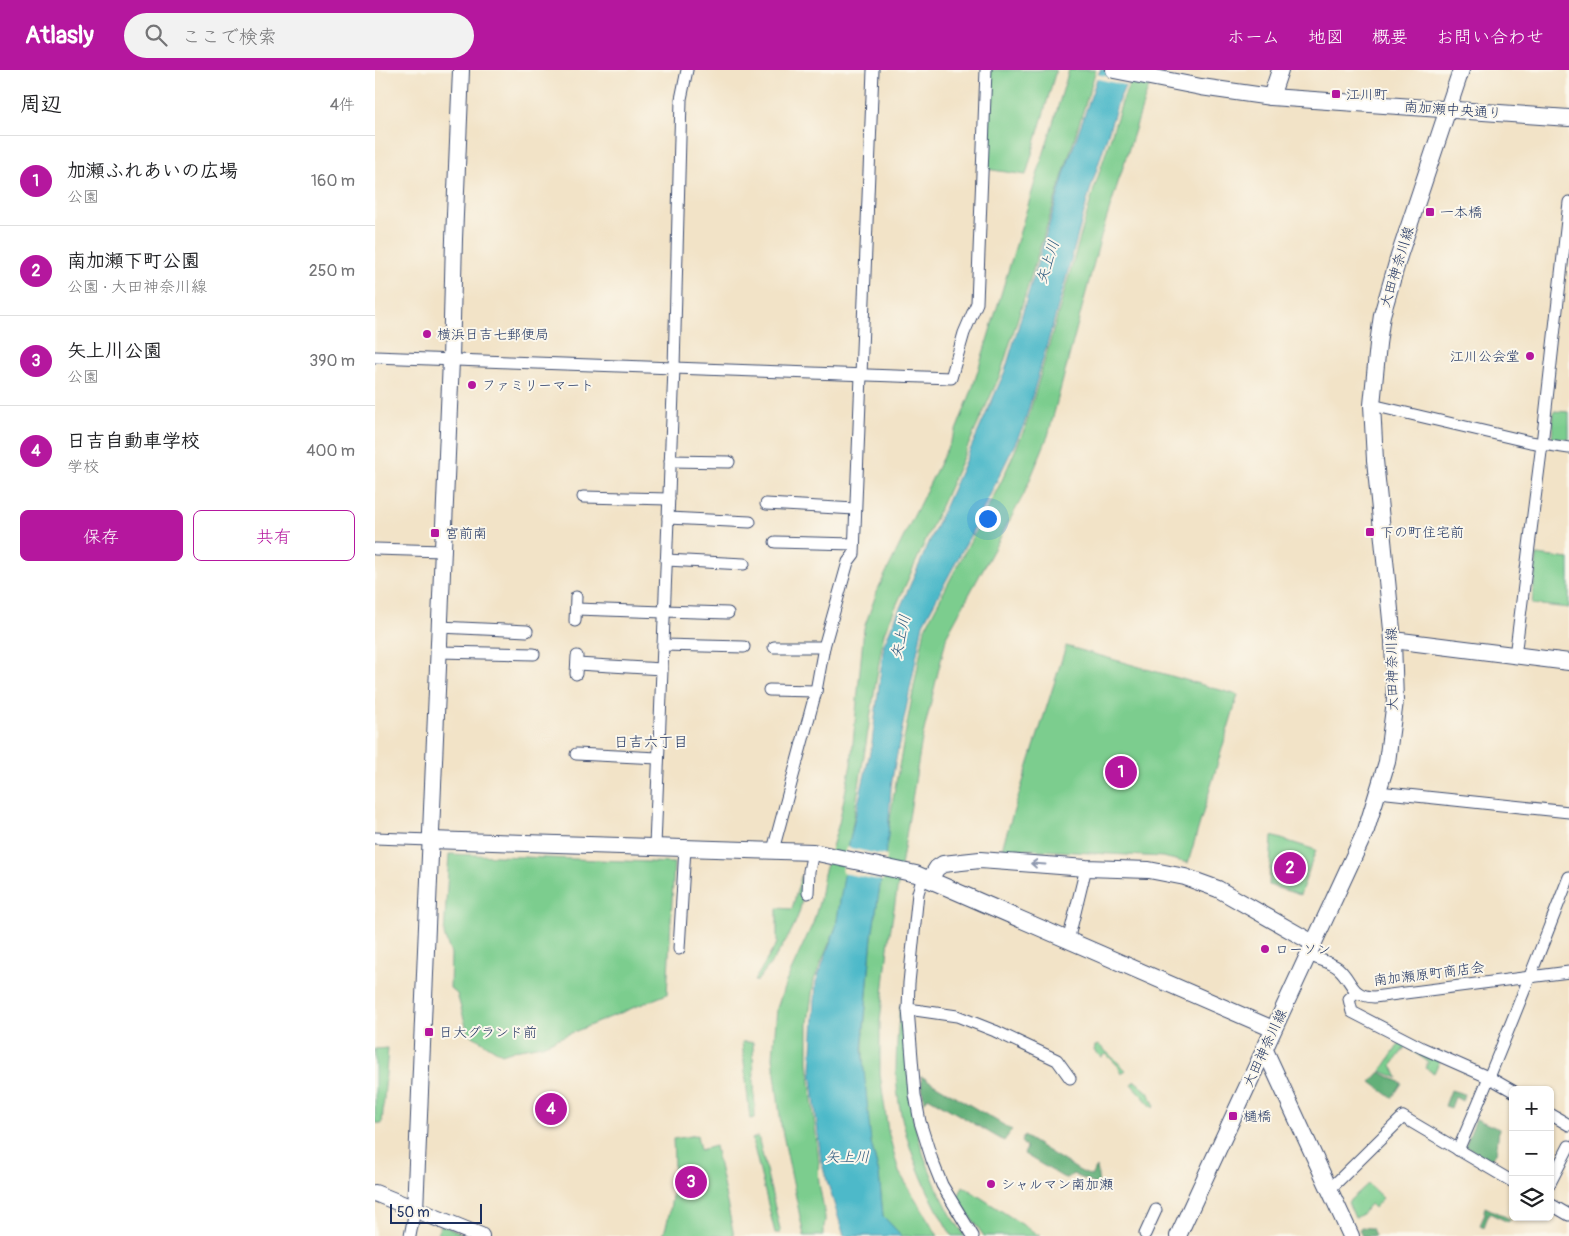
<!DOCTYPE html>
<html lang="ja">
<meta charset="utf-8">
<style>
:root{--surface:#fff;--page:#f2f2f2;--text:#202124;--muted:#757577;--line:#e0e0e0;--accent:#b5179e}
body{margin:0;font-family:Pangolin,"Klee One",sans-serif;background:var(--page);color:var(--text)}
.controls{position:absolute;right:15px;bottom:15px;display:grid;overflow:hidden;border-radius:8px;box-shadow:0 1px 4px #0004}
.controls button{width:45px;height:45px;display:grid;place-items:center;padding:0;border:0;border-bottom:1px solid var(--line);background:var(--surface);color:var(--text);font:25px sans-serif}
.scale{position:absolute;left:15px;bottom:12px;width:92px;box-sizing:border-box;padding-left:5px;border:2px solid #1b2f5e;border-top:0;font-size:14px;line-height:18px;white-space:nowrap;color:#1b2f5e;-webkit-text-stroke:4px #fbf7ec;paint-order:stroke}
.you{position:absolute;left:612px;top:448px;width:18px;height:18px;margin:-12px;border:4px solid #fff;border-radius:50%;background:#1a73e8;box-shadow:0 0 0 8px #1a73e833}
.badge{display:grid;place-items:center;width:32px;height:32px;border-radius:50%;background:var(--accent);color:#fff;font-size:16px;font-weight:700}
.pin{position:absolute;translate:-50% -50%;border:2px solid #fff;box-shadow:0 1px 5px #0006}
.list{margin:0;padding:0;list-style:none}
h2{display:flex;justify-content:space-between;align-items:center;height:65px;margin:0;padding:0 20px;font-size:21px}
h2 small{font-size:16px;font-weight:400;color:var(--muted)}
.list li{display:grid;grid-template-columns:32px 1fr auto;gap:15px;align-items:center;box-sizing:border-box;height:90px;padding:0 20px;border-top:1px solid var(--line)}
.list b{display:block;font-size:19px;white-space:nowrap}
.list p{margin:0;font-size:16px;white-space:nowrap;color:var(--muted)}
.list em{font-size:16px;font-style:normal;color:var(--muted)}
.actions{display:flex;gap:10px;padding:15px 20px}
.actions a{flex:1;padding:11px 0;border:1px solid var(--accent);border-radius:8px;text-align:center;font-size:18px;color:var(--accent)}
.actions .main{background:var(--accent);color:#fff}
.icon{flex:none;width:28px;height:28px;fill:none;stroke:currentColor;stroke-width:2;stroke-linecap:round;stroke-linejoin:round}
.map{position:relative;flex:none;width:1194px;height:1166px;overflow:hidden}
header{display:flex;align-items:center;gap:30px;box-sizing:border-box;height:70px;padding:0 25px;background:var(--accent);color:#fff}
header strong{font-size:24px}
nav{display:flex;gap:28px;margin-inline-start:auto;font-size:18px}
.search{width:350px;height:45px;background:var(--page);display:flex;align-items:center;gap:12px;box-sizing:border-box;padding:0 18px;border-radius:28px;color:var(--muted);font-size:19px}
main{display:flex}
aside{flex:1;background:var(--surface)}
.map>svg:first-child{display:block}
.green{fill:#7bcd8e;stroke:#4b7e76}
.forest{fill:#64b079;stroke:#40706c}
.water{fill:#4db9c9;stroke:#347494}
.pier{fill:#f2e3c7}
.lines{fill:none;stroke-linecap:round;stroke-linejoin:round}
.street-casing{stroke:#3b4a6e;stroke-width:13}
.secondary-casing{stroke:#3b4a6e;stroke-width:18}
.street{stroke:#fff;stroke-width:11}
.secondary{stroke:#fff;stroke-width:16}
.oneway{stroke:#8d97ae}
.poi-dot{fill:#b5179e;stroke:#fbf7ec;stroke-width:2}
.labels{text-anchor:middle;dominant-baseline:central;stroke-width:4;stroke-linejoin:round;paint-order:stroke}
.poi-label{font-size:14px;fill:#1b2f5e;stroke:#fbf7ec;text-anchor:start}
.street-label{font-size:14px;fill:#1b2f5e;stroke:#fbf7ec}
.water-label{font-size:15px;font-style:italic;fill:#2a587e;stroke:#fbf7ec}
.neighbourhood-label{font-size:15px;fill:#1b2f5e;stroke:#fbf7ec}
</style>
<header>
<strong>Atlasly</strong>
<div class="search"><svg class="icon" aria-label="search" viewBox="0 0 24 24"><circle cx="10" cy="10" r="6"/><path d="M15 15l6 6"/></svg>ここで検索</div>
<nav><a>ホーム</a><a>地図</a><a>概要</a><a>お問い合わせ</a></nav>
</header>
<main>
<aside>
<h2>周辺<small>4件</small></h2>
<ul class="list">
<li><span class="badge">1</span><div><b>加瀬ふれあいの広場</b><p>公園</p></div><em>160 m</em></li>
<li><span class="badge">2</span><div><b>南加瀬下町公園</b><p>公園 · 大田神奈川線</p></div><em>250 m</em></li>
<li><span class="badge">3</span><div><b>矢上川公園</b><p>公園</p></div><em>390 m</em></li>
<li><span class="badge">4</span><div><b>日吉自動車学校</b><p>学校</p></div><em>400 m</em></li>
</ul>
<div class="actions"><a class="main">保存</a><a>共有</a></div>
</aside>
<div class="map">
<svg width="1194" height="1166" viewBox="0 0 1194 1166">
<rect width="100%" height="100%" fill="#fbf7ec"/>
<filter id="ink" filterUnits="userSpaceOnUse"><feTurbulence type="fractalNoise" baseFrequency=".02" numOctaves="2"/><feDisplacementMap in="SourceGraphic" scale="10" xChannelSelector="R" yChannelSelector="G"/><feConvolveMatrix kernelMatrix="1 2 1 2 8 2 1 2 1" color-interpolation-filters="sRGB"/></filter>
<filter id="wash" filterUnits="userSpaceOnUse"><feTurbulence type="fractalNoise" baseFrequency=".0096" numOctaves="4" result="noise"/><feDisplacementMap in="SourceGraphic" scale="20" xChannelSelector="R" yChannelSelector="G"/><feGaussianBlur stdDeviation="1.12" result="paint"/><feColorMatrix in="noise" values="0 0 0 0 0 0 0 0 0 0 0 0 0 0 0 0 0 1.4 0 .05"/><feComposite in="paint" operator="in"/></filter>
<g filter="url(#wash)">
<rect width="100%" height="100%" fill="#f2e3c7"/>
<!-- green -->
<g class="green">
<path d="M614,0h67l-30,105 -40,-6z"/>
<path d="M694,0h27l-96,305 -116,258 -48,294 -22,53 -6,43v40l11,99c-3,19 4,36 6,55 1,6 -3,12 -2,19h-19l-23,-111 -8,-68 4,-49 9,-26 27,-59 7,-24 4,-25 15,-51 12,-59 13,-136 14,-39 79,-161 15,-38z"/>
<path d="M760,0h21l-9,22 -46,144 -53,200 -24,58 -77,141 -25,104 -33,200 -9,83v52l8,57 11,41 39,64h-36l-19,-19 -4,-43 -8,-31 -8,-55v-45l9,-107 22,-143 31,-165 77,-148 23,-52 69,-239 29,-90z"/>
<path d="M1179,341l15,1v27l-17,-1z"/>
<path d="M1162,485l32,4v49l-37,-4z"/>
<path d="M691,576l172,49 -50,168 -25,-6 -161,-9z"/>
<path d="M897,766l44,14 -16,45 -31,-10z"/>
<path d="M74,784l225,9 -7,131 -125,51 -28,5 -12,4 -34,-21 -11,-39 -7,-6 1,-34 -7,-19z"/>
<path d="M426,806c0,7 2,16 1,23 -3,28 -28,61 -45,82h-3l23,-38v-35l15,1z"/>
<path d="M525,935l2,1 10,109 12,41 12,30 15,29 14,21h-13c-29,-48 -55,-108 -56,-165 0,-22 2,-44 4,-66z"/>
<path d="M1026,971l39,19 -6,13 -9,-5 3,-6 -22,-16 -14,19 6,13 -17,-7z"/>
<path d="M367,972h11l2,76 -5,1z"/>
<path d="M724,975l27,25 -4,4 -3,-7 -13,-13 -5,3 -7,-6 1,-5z"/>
<path d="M13,978l-6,76 -7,-1v-74z"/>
<path d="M760,1011l13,11 7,14 -2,2 -22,-24z"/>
<path d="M322,1065l3,15 15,-4 19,90h-71c11,-31 12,-65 10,-97z"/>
<path d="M383,1066l23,97h-6l-23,-94z"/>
<path d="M993,1114l15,14 -9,10 -4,-4 -9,11 -6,3 -7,-16z"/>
<path d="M588,1116l77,50h-56l-27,-37z"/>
<path d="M66,1155l27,11h-32z"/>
</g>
<!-- forest -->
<g class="forest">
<path d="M1005,1002l22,11 -10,15 -21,-16z"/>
<path d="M546,1006l91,54 -8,11 -76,-44 -4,6z"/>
<path d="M1076,1020l13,4 -2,7 -7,-4 -4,11 -6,-2z"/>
<path d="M1101,1049l23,10 -3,25 -6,6 -25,-14z"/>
<path d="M649,1066l56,35 11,5 6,-9 2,19 -26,-12 -7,5 -42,-25 3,-6 -6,-6z"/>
<path d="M1110,1137l25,12 -2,3 -19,-9 -5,14 -4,-2 5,-11 -1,-3z"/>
<path d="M986,1157l11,1 3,8h-13l-3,-6z"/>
</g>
<!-- water -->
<path class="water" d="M725,0h32l-14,32 -29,92 -24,88 -41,143 -53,109 -48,90 -30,150 -2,13 -3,49 -16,100 -10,113 9,94 8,31 4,42 19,20h-58l-23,-75 -10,-92 5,-87 20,-55 13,-83 23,-101 12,-99 121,-273 62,-206z"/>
<!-- pier -->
<g class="pier">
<path d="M721,4l34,7 -2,5 -34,-8z"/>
<path d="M471,777l41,9 -4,25 -41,-8z"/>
</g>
</g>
<g filter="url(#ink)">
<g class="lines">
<defs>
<g id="street">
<path d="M0,287l576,21 13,-45 13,-30 9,-233"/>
<path d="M997,335l158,37 39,6"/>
<path d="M295,391l59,1"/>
<path d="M208,427l86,2"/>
<path d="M391,434l89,5"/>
<path d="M293,448l82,4"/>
<path d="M400,472l79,2"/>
<path d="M0,479l68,2"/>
<path d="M291,490l78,4"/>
<path d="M201,539l88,3"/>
<path d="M289,541l64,2"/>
<path d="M200,551l1,-24"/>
<path d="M64,557l88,4"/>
<path d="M288,575l81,2"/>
<path d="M399,577h50"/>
<path d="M63,582l96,2"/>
<path d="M1140,586l27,-212 27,-242"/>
<path d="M202,594l85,5"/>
<path d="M201,604l1,-18"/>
<path d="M394,620l47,1"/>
<path d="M201,684l82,4"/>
<path d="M1003,722l191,20"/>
<path d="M0,768l55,2"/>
<path d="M280,776l19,-478 7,-269 6,-29"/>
<path d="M398,780l43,-159 8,-44 24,-85 6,-8 19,-484"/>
<path d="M548,807l-5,16 -9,90 -1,26 7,86 5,27 12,38 10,25 31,51"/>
<path d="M433,823l1,-22 4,-19"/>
<path d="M693,871l18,-73"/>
<path d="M304,879l6,-101"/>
<path d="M933,885c9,4 23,7 30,13 15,13 12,28 36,29l195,-25"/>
<path d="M982,922l-8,7 3,13 70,36 68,30 23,13"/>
<path d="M533,939l49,7 38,15 62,29 13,18"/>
<path d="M1175,1044l19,11"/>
<path d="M1083,1080c40,-90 75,-182 111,-273"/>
<path d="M1175,1113l19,-37"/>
<path d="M955,1119l73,-72 110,65"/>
<path d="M1175,1134l19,11"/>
<path d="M770,1164l11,-24"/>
<path d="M35,1166l5,-26"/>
</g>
<g id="secondary">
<path d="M739,0l87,17 70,10 298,21"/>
<path d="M896,27l9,-27"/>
<path d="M1018,570l176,22"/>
<path d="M55,770l383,12 103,22 357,155"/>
<path d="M555,809l7,-11 6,-4 37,-4 106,8 63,2 36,7 33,12 95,54"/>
<path d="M889,978l87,188"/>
<path d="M0,1123l106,43"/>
<path d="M40,1140l36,-850 3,-121 7,-169"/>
<path d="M803,1166l188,-406 21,-68 8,-61 -2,-61 -18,-180 -3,-55 6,-61 4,-29 17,-59 62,-186"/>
</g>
</defs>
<!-- street casing -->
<use href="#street" class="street-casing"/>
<!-- secondary casing -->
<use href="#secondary" class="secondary-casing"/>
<!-- street -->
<use href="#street" class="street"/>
<!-- secondary -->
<use href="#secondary" class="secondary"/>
</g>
<!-- one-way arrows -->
<defs><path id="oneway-shaft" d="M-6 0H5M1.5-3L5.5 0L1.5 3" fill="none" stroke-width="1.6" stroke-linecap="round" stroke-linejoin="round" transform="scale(1.25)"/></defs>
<use class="oneway" href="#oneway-shaft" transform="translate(663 794) rotate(-176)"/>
</g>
<!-- markers -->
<g class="poi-dot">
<rect x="956" y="19" width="10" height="10" rx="2.5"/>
<rect x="1050" y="137" width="10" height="10" rx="2.5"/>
<circle cx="52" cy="264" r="5"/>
<circle cx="1155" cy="286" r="5"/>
<circle cx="97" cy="315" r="5"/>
<rect x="990" y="457" width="10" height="10" rx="2.5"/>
<rect x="55" y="458" width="10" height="10" rx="2.5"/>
<circle cx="890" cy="879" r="5"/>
<rect x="49" y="957" width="10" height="10" rx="2.5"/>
<rect x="853" y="1041" width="10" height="10" rx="2.5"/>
<circle cx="616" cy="1114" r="5"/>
</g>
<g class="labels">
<!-- poi labels -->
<g class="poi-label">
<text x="971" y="24">江川町</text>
<text x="1065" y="142">一本橋</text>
<text x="62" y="264">横浜日吉七郵便局</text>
<text x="1145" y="286" text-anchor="end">江川公会堂</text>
<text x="107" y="315">ファミリーマート</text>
<text x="1005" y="462">下の町住宅前</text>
<text x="70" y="463">宮前南</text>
<text x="900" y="879">ローソン</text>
<text x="64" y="962">日大グランド前</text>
<text x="868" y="1046">樋橋</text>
<text x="626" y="1114">シャルマン南加瀬</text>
</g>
<!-- street labels -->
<g class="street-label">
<text transform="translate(1078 40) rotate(4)">南加瀬中央通り</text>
<text transform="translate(1022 197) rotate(-73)">大田神奈川線</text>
<text transform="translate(1017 599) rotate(-91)">大田神奈川線</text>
<text transform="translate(1054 904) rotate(-7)">南加瀬原町商店会</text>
<text transform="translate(890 978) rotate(-65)">大田神奈川線</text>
</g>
<!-- water labels -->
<g class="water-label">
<text transform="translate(673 192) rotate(-73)">矢上川</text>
<text transform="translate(526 567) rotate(-78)">矢上川</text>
<text x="472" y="1087">矢上川</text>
</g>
<!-- neighbourhood labels -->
<g class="neighbourhood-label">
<text x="276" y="672">日吉六丁目</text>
</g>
</g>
</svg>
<div class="controls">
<button>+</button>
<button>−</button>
<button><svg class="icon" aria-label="layers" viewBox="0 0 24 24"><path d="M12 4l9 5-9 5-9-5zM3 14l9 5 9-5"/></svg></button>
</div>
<div class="scale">50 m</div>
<div class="you"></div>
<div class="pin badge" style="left:746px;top:702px">1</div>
<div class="pin badge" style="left:915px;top:798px">2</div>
<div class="pin badge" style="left:316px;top:1112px">3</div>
<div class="pin badge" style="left:176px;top:1039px">4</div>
</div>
</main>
